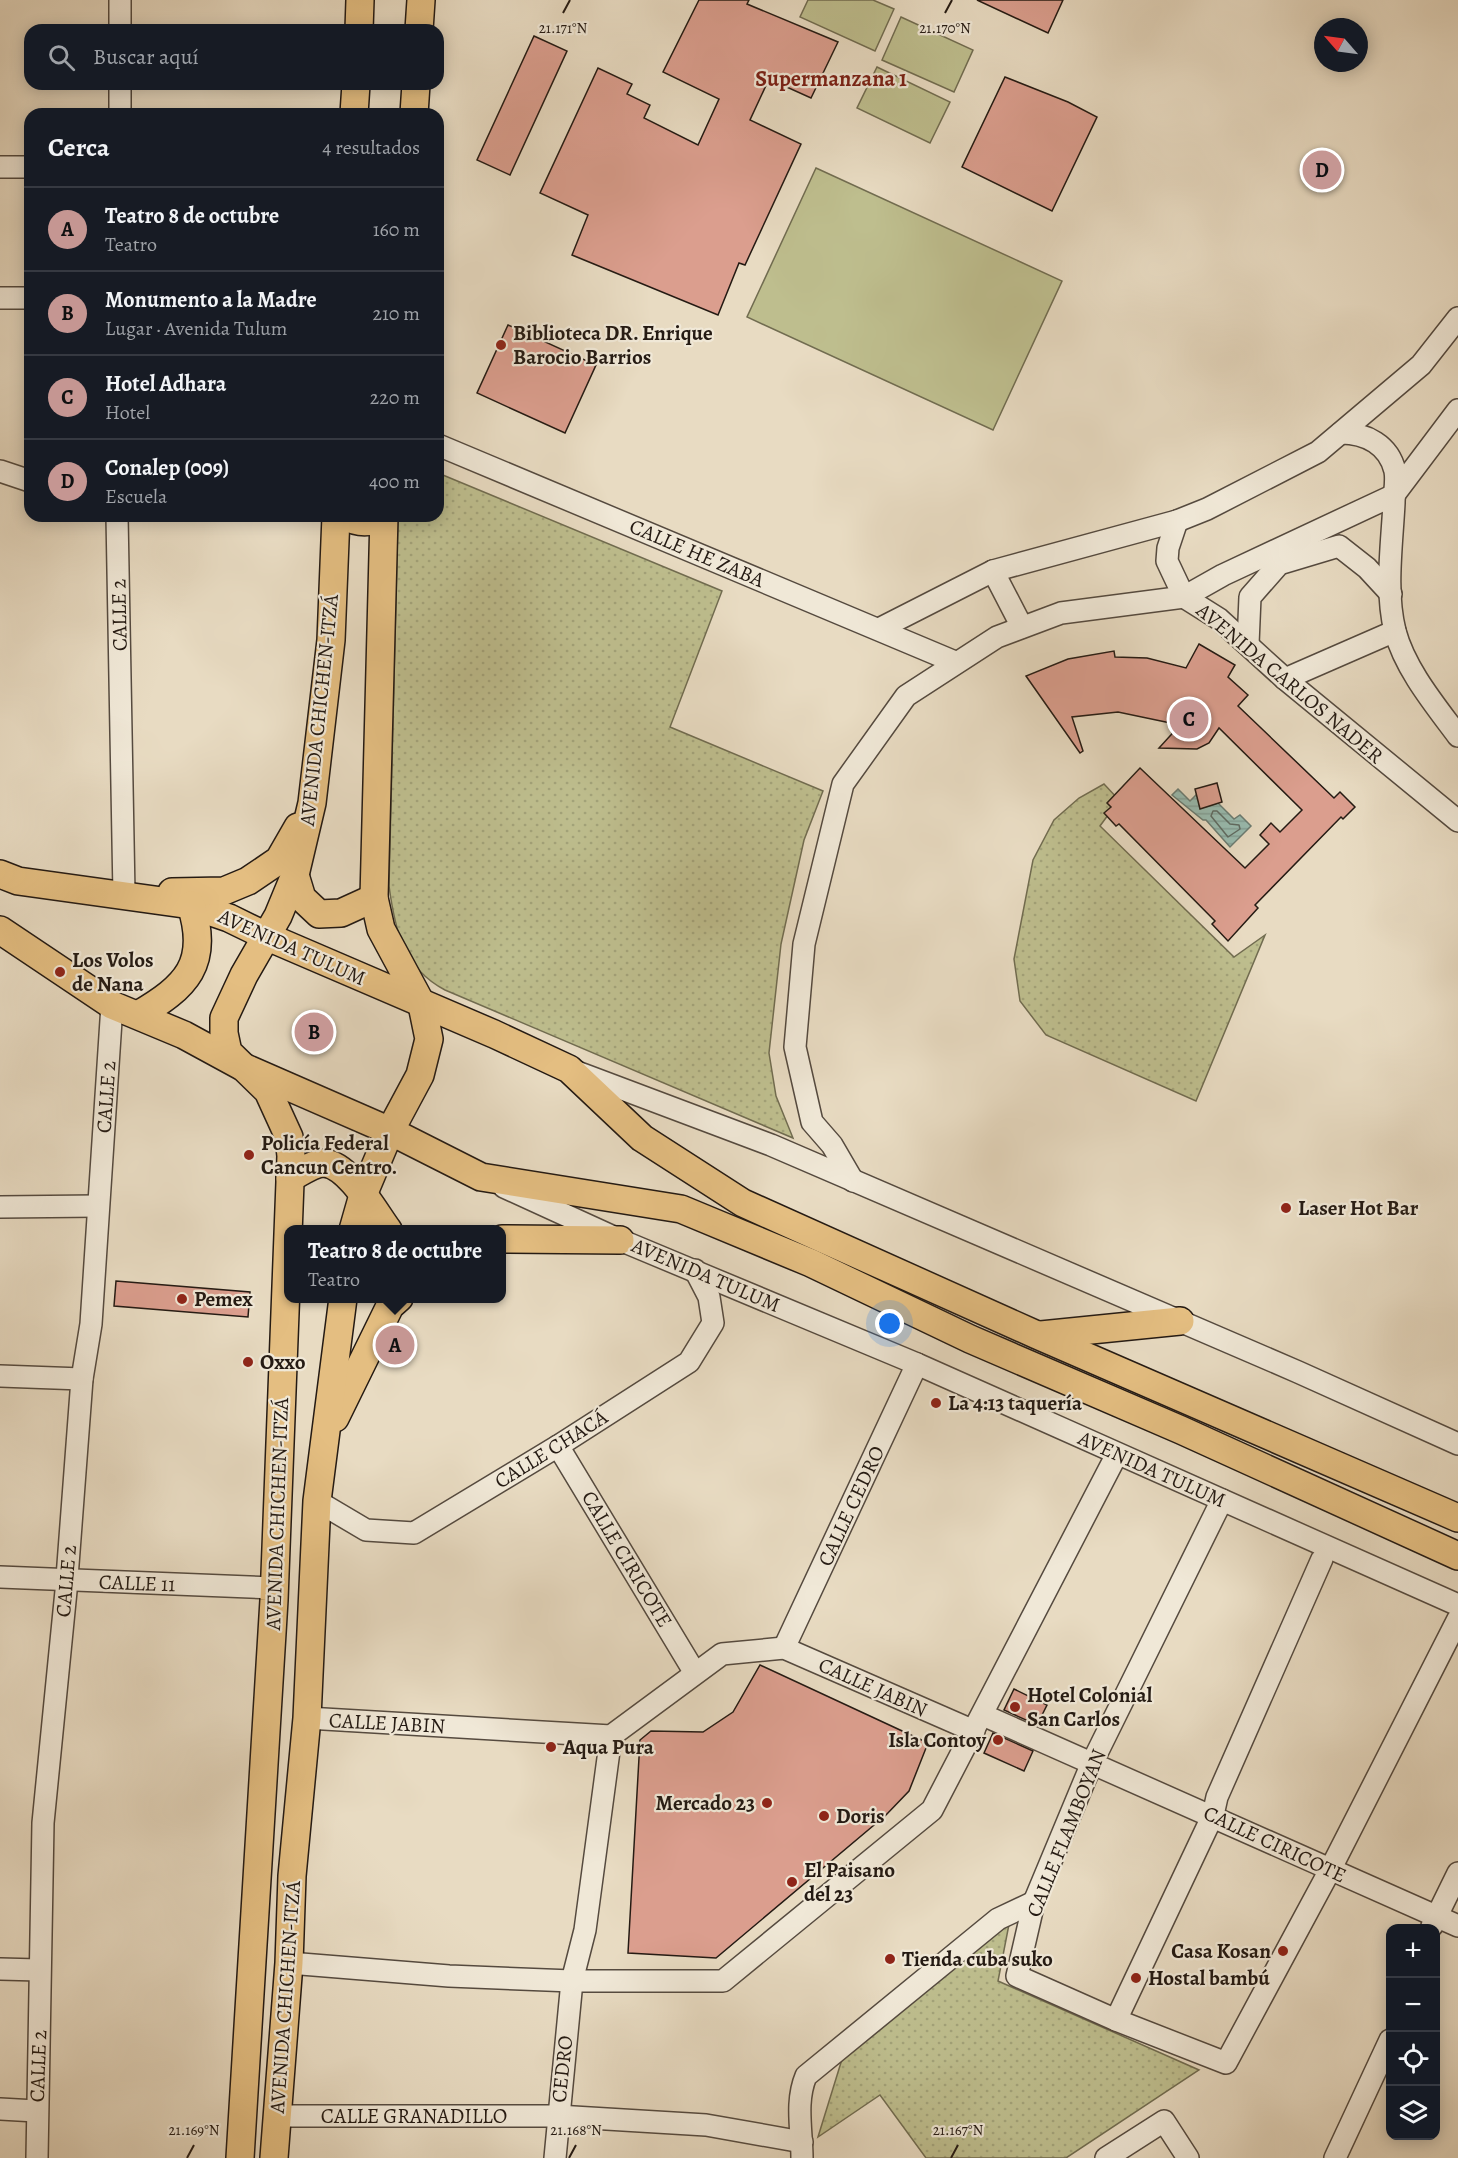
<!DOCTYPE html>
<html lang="es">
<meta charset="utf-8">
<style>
:root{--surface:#171b24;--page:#242831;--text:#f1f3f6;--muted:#9ea1a6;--line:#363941;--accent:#c59692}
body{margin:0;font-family:Alegreya,serif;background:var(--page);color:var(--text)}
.controls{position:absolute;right:18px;bottom:18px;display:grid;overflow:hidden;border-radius:12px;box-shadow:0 3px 15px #0003}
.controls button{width:54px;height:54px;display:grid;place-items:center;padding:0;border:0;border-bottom:2px solid var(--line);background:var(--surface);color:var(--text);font:30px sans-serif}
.compass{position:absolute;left:1314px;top:18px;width:54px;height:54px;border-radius:50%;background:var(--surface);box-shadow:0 3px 15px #0003;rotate:298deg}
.you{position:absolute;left:890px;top:1324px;width:21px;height:21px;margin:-15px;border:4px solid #fff;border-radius:50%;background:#1a73e8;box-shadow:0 0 0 9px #1a73e833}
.badge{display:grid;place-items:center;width:39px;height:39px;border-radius:50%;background:var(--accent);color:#111;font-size:20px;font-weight:700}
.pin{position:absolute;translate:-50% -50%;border:3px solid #fff;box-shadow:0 2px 6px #0006}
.popup{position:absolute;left:284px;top:1225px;width:222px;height:78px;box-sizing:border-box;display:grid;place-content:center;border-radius:12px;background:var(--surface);filter:drop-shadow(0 2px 4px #0005);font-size:20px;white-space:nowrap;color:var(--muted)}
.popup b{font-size:22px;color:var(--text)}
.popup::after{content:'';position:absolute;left:50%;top:100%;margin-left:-12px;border:12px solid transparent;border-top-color:var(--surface)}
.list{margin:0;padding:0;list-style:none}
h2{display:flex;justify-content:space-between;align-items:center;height:78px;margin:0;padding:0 24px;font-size:26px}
h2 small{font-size:20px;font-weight:400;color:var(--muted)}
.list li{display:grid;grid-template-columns:39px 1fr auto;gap:18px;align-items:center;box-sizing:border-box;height:84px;padding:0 24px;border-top:2px solid var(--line)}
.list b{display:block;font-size:22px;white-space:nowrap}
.list p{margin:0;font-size:20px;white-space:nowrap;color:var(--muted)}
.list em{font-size:20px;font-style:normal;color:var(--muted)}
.icon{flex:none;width:33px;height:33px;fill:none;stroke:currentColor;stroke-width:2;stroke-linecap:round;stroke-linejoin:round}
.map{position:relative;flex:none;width:1458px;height:2158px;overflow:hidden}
.search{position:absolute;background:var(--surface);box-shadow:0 3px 15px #0003;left:24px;top:24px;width:420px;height:66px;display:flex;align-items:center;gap:15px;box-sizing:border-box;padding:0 21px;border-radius:18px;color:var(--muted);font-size:22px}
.panel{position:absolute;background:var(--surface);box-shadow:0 3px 15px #0003;left:24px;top:108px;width:420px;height:414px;border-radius:18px}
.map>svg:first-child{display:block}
.grass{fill:#bebe8e;stroke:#716c50;stroke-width:1.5}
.park{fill:url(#park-dots);stroke:#716c50;stroke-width:1.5}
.water{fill:url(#water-rules);stroke:#6a7b71;stroke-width:1.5}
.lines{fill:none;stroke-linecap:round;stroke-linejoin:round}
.shore{stroke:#5e6a61;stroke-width:1.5}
.building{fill:#db9e8e;stroke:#241a13;stroke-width:1.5}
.minor-casing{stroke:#554a3f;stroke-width:24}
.major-casing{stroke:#241a13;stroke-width:30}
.minor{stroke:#f0e8d7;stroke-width:21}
.major{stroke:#e4be81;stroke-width:27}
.ticks{fill:none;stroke:#241a13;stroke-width:2}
.poi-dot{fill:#8f2418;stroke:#f0e8d7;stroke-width:2}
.labels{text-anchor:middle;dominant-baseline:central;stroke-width:4.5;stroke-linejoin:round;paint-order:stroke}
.poi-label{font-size:21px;font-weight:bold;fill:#241a13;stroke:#f0e8d7;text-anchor:start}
.street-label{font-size:21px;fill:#241a13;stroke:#f0e8d7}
.neighbourhood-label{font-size:22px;font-weight:bold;fill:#7a1f14;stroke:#f0e8d7}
.ticks-label{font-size:15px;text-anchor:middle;fill:#241a13;stroke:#f0e8d7;stroke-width:4.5;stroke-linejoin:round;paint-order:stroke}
</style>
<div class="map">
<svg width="1458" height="2158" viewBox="0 0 1458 2158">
<defs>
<pattern id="park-dots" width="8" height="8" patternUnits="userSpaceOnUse" patternTransform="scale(1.5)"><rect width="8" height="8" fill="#bebe8e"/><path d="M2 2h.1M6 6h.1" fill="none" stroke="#a3a37a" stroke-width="1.8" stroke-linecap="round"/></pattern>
<pattern id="water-rules" width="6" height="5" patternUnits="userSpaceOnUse" patternTransform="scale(1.5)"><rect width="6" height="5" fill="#98bbaf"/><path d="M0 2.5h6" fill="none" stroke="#83a096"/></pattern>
</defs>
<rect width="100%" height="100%" fill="#e8dbc2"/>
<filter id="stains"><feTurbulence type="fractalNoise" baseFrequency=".00333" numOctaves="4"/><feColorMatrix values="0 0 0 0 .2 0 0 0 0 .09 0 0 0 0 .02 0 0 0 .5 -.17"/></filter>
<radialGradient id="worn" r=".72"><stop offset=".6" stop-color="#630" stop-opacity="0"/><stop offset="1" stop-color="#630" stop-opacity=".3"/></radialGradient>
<!-- grass -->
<g class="grass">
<path d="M808,0h65l21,9 -19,42 -75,-34z"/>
<path d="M901,17l72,33 -19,42 -72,-32z"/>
<path d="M877,67l73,35 -20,41 -73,-35z"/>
<path d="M816,168l246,113 -69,149 -246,-113z"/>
</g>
<!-- park -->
<g class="park">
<path d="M438,473l284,118 -52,136 153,64 -19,49 -23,104 -12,109 7,43 17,42 -348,-148c-42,-22 -50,-60 -56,-104l9,-370h40z"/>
<path d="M1104,784l15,16 -19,26 134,131 31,-22 -69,166 -150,-66 -26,-34 -6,-42 19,-99 21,-40 25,-22z"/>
<path d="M1011,1914l-13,67 201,89 -133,88h-140l-46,-63 -62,42 25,-81z"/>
</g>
<!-- water -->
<path class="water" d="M1178,789l12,12 7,-7 4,14 17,-5 16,16 6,-4 11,11 -21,21 -24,-27h-3l-31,-25z"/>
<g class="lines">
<!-- shore -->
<path class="shore" d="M1213,811h4l13,13 9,1 1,4 -12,8 -17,-21z"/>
</g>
<!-- building -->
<g class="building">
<path d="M699,0h50l-2,4 91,38 -27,56 -42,-19 -19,41 51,24 -56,121 -6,-2 -21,52 -146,-60 16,-40 -48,-22 58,-125 34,16 -5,10 23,11 -6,13 54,27 21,-46 -56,-27z"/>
<path d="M977,0h86l-15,33z"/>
<path d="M534,36l33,15 -57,124 -33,-15z"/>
<path d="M1005,77l63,25 29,15 -45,94 -90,-44z"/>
<path d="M508,325l88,40 -31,68 -88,-40z"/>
<path d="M1199,644l36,21 -7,12 20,18 -10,11 96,92 6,-6 15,15 -12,12 -2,-2 -86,88 3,3 -30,33 -16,-17 3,-3 -96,-97 -3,2 -12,-13 7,-6 -4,-4 33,-35 105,100 24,-24 -9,-9 11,-12 9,9 22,-22 -83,-82 -10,15 -12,6 -38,-1 21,-23 -62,-13 -46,5 11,34 -3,2 -54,-77 42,-17 46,-8 1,6 32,1 39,10z"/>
<path d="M1217,783l5,19 -22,7 -5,-20z"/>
<path d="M116,1281l134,11 -2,25 -134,-11z"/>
<path d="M760,1665l168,78 -19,48 -23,24 -170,143 -88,-5 12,-213 11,-9 52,1 30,-20z"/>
<path d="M1014,1689l33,16 -10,20 -33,-15z"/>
<path d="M993,1733l40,18 -9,20 -40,-18z"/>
</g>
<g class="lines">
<defs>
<g id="minor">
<path d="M120,30v-30"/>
<path d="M120,114v-30"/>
<path d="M0,167h30"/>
<path d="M0,298h30"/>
<path d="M1341,433c25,0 48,12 54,38 2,11 -1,21 -1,32 -2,41 -9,88 1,128 10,38 40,74 63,105"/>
<path d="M438,445l517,217"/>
<path d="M0,471l30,10"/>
<path d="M117,516l7,378"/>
<path d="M1177,521l-9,27 -1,13 17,36 35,22 66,60 173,142"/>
<path d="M993,571l29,56"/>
<path d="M879,629l114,-58 184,-50 30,-12 111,-57 103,-87 37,-47"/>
<path d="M1248,644l2,-47 29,-33 60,-18 28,22 24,26"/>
<path d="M1285,679l110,-48"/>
<path d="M577,1072l194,73 527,227 160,72"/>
<path d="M853,1181l-21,-36 -20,-23 -17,-75 9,-103 39,-160 63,-88 91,-59 64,-24 123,-16 39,-22 171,-80 64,-85"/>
<path d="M504,1187l116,53 297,124 541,241"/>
<path d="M0,1207l98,-1"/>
<path d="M0,1376l82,3"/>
<path d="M558,1446l137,227"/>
<path d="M1222,1500l-130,263 -58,139 -17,74 99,44 110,43 104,-193 128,-251"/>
<path d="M317,1501l49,29 48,3 144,-87 131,-84 24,-39 -4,-26 -14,-27"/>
<path d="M0,1577l274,11"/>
<path d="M784,1648l133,-284"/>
<path d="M983,1715l475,211"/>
<path d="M307,1718l304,18 111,-82 62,-6 190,83"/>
<path d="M1432,1926l26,-53"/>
<path d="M289,1963l160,13 123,5h151l209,-171 185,-356"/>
<path d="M0,1969l39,1"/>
<path d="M1116,2020l97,-205 4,-18 105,-238"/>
<path d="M0,2109l36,2"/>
<path d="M277,2116h280l149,9 96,17"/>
<path d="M37,2158l6,-335 23,-232 16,-212 9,-55 21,-319"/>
<path d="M555,2158l17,-177 13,-51 26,-194"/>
<path d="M802,2158c0,-27 -7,-56 4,-82l192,-157 36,-17"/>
<path d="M1106,2158l58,-37 24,37"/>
<path d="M1335,2158l55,-118"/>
</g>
<g id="major">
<path d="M359,30l1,-30"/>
<path d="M419,30l2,-30"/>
<path d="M354,114l2,-30"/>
<path d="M414,114l2,-30"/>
<path d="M345,516c14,8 25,7 39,1"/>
<path d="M0,874l18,7 173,24 38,13 39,19 226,97 75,35 73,69 101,65 294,132 421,183"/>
<path d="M295,875l7,23 17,16 22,-1 33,-15"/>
<path d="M172,892l52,-1 24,-10 31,-21 19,-33"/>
<path d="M0,930l112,75 72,30 57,31 149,65 91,46 200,32 130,54 159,76 211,91 277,126"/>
<path d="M138,1015c48,-28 72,-51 53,-110"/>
<path d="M290,1178c10,-5 23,-15 34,-15 25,2 50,48 64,67"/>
<path d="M353,1230l10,-35 27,-64 30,-56 9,-36 -7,-34 -41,-76 -7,-31 10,-382"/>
<path d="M502,1239l118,1"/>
<path d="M1041,1335l139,-14"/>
<path d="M335,1418l55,-112 9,-8"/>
<path d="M240,2158l34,-558 17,-444 -2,-19 -21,-46 -40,-39 -4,-19v-15l20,-43 34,-59 17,-41 17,-72 19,-163 5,-124"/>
<path d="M274,2158l15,-195 3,-87 15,-158 10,-217 26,-203"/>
</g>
</defs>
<!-- minor casing -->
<use href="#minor" class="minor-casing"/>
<!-- major casing -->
<use href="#major" class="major-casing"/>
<!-- minor -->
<use href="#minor" class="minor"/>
<!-- major -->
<use href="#major" class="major"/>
</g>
<!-- ticks -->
<path class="ticks" d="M563,13l7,-13M945,13l7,-13M187,2158l7,-13M569,2158l7,-13M951,2158l7,-13"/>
<!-- markers -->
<g class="poi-dot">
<circle cx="501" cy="345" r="6"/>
<circle cx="60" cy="972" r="6"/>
<circle cx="249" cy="1155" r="6"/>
<circle cx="1286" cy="1208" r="6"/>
<circle cx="182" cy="1299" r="6"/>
<circle cx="248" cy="1362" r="6"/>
<circle cx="936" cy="1403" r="6"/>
<circle cx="1015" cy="1707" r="6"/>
<circle cx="998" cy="1740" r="6"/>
<circle cx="551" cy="1747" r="6"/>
<circle cx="767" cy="1803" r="6"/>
<circle cx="824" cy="1816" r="6"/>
<circle cx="792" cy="1882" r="6"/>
<circle cx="1283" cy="1951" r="6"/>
<circle cx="890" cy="1959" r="6"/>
<circle cx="1136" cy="1978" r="6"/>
</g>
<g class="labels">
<!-- poi labels -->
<g class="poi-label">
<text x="513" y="333">Biblioteca DR. Enrique<tspan x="513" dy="24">Barocio Barrios</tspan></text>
<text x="72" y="960">Los Volos<tspan x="72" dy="24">de Nana</tspan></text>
<text x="261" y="1143">Policía Federal<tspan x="261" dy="24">Cancun Centro.</tspan></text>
<text x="1298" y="1208">Laser Hot Bar</text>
<text x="194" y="1299">Pemex</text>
<text x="260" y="1362">Oxxo</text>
<text x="948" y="1403">La 4:13 taquería</text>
<text x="1027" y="1695">Hotel Colonial<tspan x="1027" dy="24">San Carlos</tspan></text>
<text x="986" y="1740" text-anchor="end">Isla Contoy</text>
<text x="563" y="1747">Aqua Pura</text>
<text x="755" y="1803" text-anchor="end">Mercado 23</text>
<text x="836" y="1816">Doris</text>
<text x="804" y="1870">El Paisano<tspan x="804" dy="24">del 23</tspan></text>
<text x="1271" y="1951" text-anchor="end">Casa Kosan</text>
<text x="902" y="1959">Tienda cuba suko</text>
<text x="1148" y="1978">Hostal bambú</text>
</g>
<!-- street labels -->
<g class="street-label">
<text transform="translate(697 553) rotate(23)">CALLE HE ZABA</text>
<text transform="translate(119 615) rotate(-91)">CALLE 2</text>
<text transform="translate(1290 683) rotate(40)">AVENIDA CARLOS NADER</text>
<text transform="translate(319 710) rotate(-84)">AVENIDA CHICHEN-ITZÁ</text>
<text transform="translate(292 947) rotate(24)">AVENIDA TULUM</text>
<text transform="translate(106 1097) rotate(-86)">CALLE 2</text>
<text transform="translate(706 1275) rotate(23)">AVENIDA TULUM</text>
<text transform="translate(551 1449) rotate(-32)">CALLE CHACÁ</text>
<text transform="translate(1152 1469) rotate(24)">AVENIDA TULUM</text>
<text transform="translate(851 1506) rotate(-65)">CALLE CEDRO</text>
<text transform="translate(277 1514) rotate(-88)">AVENIDA CHICHEN-ITZÁ</text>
<text transform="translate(627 1559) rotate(59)">CALLE CIRICOTE</text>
<text transform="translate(66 1581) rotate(-85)">CALLE 2</text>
<text transform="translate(137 1583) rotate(2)">CALLE 11</text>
<text transform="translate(873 1687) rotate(24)">CALLE JABIN</text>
<text transform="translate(387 1723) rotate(3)">CALLE JABIN</text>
<text transform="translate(1066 1833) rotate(-68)">CALLE FLAMBOYAN</text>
<text transform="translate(1275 1844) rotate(25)">CALLE CIRICOTE</text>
<text transform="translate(285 1997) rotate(-86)">AVENIDA CHICHEN-ITZÁ</text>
<text transform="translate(38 2066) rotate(-88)">CALLE 2</text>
<text transform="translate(562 2069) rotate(-84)">CEDRO</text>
<text x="414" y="2116">CALLE GRANADILLO</text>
</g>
<!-- neighbourhood labels -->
<g class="neighbourhood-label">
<text x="831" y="79">Supermanzana 1</text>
</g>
</g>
<g class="ticks-label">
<text x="563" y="33">21.171°N</text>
<text x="945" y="33">21.170°N</text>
<text x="194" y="2135">21.169°N</text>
<text x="576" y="2135">21.168°N</text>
<text x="958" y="2135">21.167°N</text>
</g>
<rect width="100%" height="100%" filter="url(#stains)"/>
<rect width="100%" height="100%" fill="url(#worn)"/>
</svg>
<div class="controls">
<button>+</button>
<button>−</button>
<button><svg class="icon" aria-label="locate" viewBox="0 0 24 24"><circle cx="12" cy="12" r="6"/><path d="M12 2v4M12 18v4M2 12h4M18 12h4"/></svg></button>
<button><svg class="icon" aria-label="layers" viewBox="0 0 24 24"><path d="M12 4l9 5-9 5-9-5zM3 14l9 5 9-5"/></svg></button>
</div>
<svg class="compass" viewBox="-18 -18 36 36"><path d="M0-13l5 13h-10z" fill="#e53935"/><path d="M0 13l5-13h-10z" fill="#9ea1a6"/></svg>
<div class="you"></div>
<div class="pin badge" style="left:395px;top:1345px">A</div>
<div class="popup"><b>Teatro 8 de octubre</b>Teatro</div>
<div class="pin badge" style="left:314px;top:1032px">B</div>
<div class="pin badge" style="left:1189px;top:719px">C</div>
<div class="pin badge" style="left:1322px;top:170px">D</div>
<div class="search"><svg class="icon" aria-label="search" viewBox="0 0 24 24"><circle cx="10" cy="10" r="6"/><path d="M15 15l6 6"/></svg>Buscar aquí</div>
<section class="panel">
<h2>Cerca<small>4 resultados</small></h2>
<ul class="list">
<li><span class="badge">A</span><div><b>Teatro 8 de octubre</b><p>Teatro</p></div><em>160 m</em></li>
<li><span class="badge">B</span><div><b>Monumento a la Madre</b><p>Lugar · Avenida Tulum</p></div><em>210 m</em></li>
<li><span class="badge">C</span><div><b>Hotel Adhara</b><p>Hotel</p></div><em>220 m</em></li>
<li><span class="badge">D</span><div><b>Conalep (009)</b><p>Escuela</p></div><em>400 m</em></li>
</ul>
</section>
</div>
